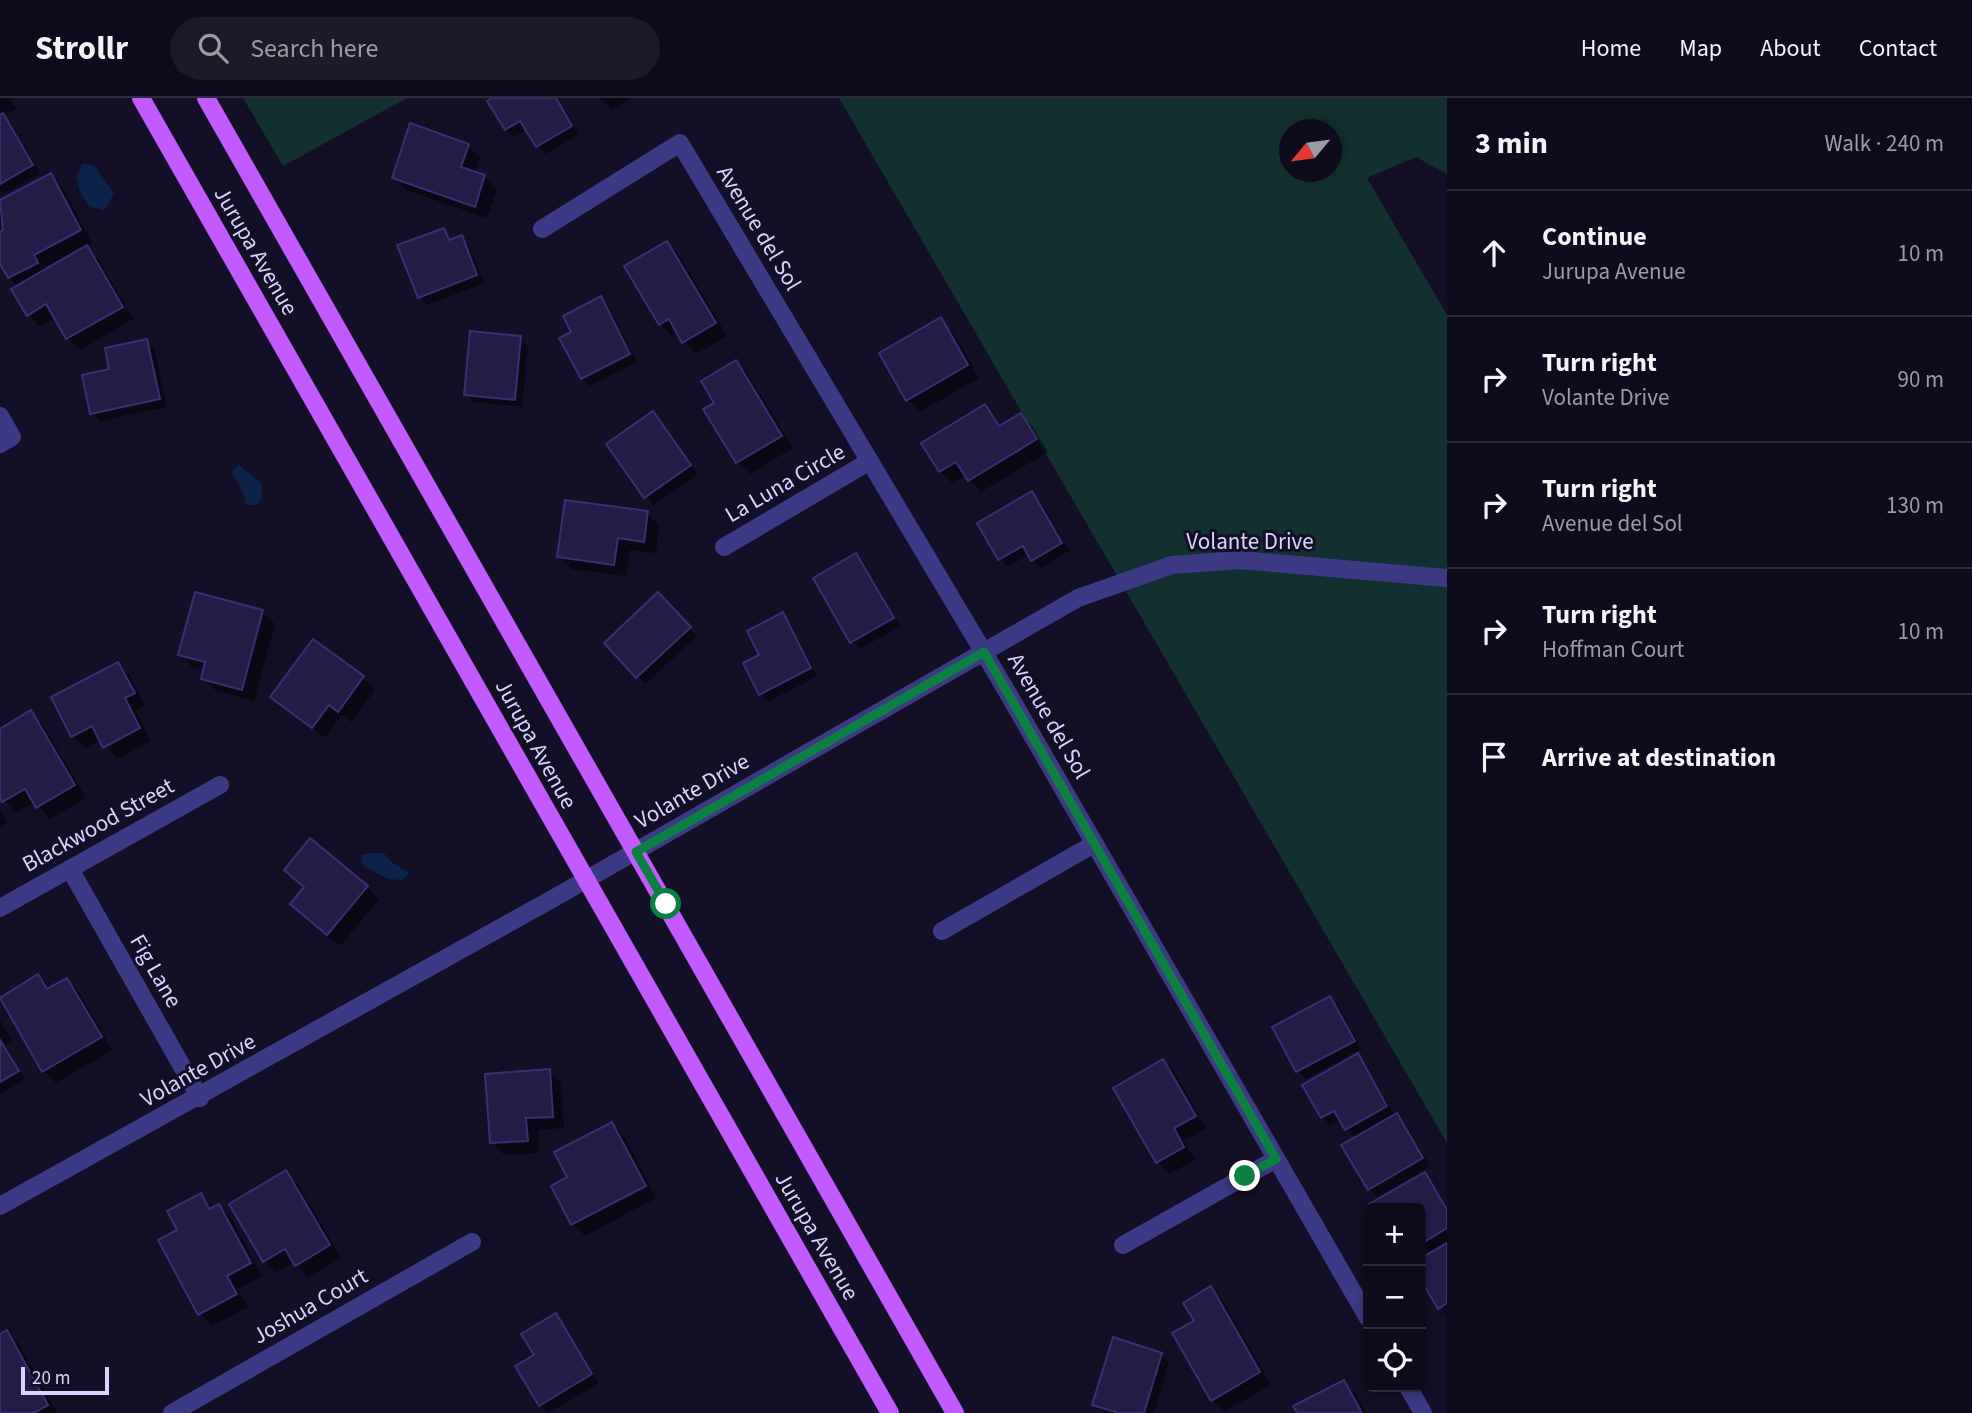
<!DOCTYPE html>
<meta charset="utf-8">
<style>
:root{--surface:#0e0b1c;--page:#1c1929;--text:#f1f3f6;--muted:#9b9ba3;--line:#2e2b3b}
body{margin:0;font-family:"Source Sans 3",sans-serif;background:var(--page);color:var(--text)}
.controls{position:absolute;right:21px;bottom:21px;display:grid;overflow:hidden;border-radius:10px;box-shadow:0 4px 10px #0003}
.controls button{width:63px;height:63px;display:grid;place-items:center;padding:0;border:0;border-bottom:2px solid var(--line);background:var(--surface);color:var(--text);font:35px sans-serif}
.compass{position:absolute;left:1279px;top:21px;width:63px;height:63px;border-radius:50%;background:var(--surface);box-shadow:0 4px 10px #0003;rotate:241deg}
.scale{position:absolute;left:21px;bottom:18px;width:88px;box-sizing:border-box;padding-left:7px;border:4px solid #d9d4ff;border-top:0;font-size:19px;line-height:24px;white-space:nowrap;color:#d9d4ff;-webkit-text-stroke:5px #130f26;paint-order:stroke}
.stop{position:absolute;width:21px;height:21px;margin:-16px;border:5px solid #0b8043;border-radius:50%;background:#fff}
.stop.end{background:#0b8043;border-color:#fff;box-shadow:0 2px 7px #0008}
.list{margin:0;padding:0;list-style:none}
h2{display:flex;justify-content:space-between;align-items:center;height:91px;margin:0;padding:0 28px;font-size:30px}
h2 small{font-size:23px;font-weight:400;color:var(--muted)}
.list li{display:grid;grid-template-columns:46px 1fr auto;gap:21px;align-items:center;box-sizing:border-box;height:126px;padding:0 28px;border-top:2px solid var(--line)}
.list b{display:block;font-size:26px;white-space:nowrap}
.list p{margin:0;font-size:23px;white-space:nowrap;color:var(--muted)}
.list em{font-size:23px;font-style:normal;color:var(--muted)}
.icon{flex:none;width:38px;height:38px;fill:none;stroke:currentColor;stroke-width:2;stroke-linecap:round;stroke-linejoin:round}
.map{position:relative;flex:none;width:1447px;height:1315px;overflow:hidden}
header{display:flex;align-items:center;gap:42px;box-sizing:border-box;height:98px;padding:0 35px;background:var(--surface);border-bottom:2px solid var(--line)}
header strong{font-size:33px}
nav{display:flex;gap:38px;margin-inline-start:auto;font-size:24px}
.search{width:490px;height:63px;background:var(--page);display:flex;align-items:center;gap:18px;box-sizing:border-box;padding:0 24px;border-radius:38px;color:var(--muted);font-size:26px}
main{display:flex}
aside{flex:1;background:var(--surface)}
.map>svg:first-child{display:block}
.green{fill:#12302f;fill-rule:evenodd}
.water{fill:#0c2248}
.shadow{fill:#0007;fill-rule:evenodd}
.building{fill:#241b47;stroke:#3b2d73;stroke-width:2}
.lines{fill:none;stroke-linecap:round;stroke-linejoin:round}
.minor{stroke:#3d3a85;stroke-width:18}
.major{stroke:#c25bff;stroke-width:18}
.route{stroke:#0b8043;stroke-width:9}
.labels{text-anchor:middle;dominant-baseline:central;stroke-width:6;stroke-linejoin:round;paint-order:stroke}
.street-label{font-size:23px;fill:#d9d4ff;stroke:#130f26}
</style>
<header>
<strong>Strollr</strong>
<div class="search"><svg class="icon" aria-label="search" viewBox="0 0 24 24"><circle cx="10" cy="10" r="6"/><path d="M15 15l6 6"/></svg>Search here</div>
<nav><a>Home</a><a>Map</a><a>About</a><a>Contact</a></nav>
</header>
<main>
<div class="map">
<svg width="1447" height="1315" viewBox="0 0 1447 1315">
<rect width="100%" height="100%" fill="#130f26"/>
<!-- green -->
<g class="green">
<path d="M243,0h164l-124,68z"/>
<path d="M839,0h608v76l-31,-17 -49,21 80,137v828zM1290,32h42v42h-42z"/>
</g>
<!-- water -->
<g class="water">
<path d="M82,66l12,1 20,29 -10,16 -14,-3 -10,-15 -4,-16z"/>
<path d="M239,367l22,18 1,13 -4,9h-12l-3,-13 -12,-20z"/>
<path d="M371,755h13l6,8 20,12 -8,7 -14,-1 -25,-13 -2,-11z"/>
</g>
<!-- shadow -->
<g class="shadow">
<path d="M0,0h10l6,11 -13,6 8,8 29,51 -37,20 -3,-3z"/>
<path d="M496,0h61l22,36 -34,20 -18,-25 -13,8 -8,-8z"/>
<path d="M600,0h32l-21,12z"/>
<path d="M468,47l12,13 -5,15 10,4 12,12 -10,29 -81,-28 -12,-13z"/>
<path d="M51,77l12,13 29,55 -6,3 13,14 34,59 -53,31 -13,-12 -11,-20 -16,9 -12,-12 -10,-28 -9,-10 -9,-17v-26l5,-3 -5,-10v-19zM57,163l2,3 -13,7 -1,-4z"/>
<path d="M443,132l9,10 9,-3 8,8 15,38 -57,22 -8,-8z"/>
<path d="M667,145l12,12 48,81 -31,18 -18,-21 -6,3 -12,-12z"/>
<path d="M600,201l8,7 29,56 -47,24 -8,-8 -9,-46z"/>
<path d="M940,222l13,12 26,46 -59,34 -12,-12 -27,-46z"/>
<path d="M520,240l8,8 -6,61 -48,-5 -8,-8z"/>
<path d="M146,243l8,8 13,58 -67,14 -8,-8 20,-42z"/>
<path d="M736,264l12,12 45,74 -43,26 -12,-12 -32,-53 10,-6z"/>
<path d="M985,308l17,21 19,-12 12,12 15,25 -67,40 -15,-17 -14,8 -12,-12z"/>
<path d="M653,315l45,61 -44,31 -45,-61z"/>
<path d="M1032,395l8,8 29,50 -28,17 -13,-13 -20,12 -8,-8z"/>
<path d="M647,415l12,12 -3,28 -26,-3 -4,26 -55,-7 -12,-13z"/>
<path d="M856,457l8,8 36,63 -40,23 -8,-8z"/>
<path d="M658,497l39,41 -52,48 -7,-7z"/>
<path d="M262,514l13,12 -21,77 -39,-11 -12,-12 2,-8 -13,-3 -12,-12z"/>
<path d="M782,516l8,8 27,54 -49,26 -8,-8 1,-38z"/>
<path d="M118,566l12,12 15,30 -9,5 15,30 -34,18 -16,-19 -16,8 -12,-12z"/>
<path d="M363,580l12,12 -24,32 -9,-7 -18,23 -51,-41z"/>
<path d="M31,615l12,12 43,73 -36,21 -15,-17 -19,11 -16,-18v-64z"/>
<path d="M0,712l7,13 -7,4z"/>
<path d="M286,772l81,17 12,12 -39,47 -36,-30 1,-28z"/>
<path d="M38,878l13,13 16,-9 12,12 33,58 -56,33 -12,-12 -43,-74z"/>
<path d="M1330,900l8,8 23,43 -55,30 -8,-8z"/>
<path d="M0,922l12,20 -7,5 20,34 -25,16z"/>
<path d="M1357,958l8,7 30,53 10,7 25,43 -53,31 -8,-8 -13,-50 -15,-20 -11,6 -8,-8z"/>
<path d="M1163,963l12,12 31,55 -22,13 11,18 -25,15 -12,-12 -43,-74z"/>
<path d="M549,973l12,12 3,45 -26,2 1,23 -35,2 -12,-13z"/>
<path d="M612,1026l12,12 32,62 -71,38 -12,-12 -3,-46z"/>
<path d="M285,1074l13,12 43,74 -33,19 -14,-15 -18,11 -12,-13z"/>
<path d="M1425,1076l22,33v34l-24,14 -2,-47h-47l-2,-4z"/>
<path d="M200,1097l13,14 5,-3 13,12 31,58 -24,13 10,18 -36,19 -12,-12 -21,-84z"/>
<path d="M1447,1147v71l-26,-39v-17z"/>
<path d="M1211,1190l12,13 48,84 -47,27 -12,-12 -16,-79z"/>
<path d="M555,1218l44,67 -51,30 -8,-8z"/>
<path d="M7,1234l12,12 38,69h-57v-77z"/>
<path d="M1161,1256l8,8 -15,51h-49l-11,-9z"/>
<path d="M1344,1284l12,12 10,19h-67z"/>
</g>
<!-- building -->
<g class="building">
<path d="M492,0h64l16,28 -36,21 -16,-26 -15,9 -18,-29z"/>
<path d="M3,15l30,52 -33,19v-69z"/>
<path d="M410,25l59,21 -8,23 24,8 -10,32 -83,-29z"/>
<path d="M51,75l30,57 -47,25 4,8 -30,15 -8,-14v-32l3,-2 -3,-30z"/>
<path d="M444,130l5,12 13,-5 15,40 -59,23 -21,-53z"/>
<path d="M667,143l49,82 -34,20 -13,-24 -10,6 -35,-59z"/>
<path d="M87,147l36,62 -57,32 -20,-35 -19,12 -16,-27z"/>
<path d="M601,198l29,58 -49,25 -22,-41 12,-6 -8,-16z"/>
<path d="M941,219l27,48 -62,36 -27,-48z"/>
<path d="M470,233l51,5 -6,64 -51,-5z"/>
<path d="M147,241l13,60 -70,15 -8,-39 27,-6 -4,-21z"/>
<path d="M736,262l46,76 -46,27 -33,-54 11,-6 -13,-22z"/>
<path d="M985,306l14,22 22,-13 16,26 -69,42 -12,-19 -17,10 -18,-29z"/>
<path d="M653,313l38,54 -47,33 -38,-54z"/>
<path d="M1032,393l30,52 -31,18 -8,-15 -25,14 -21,-37z"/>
<path d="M565,402l83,11 -4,31 -26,-4 -4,27 -57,-8z"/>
<path d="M856,455l38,65 -44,25 -37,-65z"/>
<path d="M195,494l68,18 -21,80 -41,-11 4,-17 -27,-7z"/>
<path d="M658,494l33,35 -55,51 -32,-35z"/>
<path d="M783,514l28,56 -52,27 -16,-32 16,-8 -12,-24z"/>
<path d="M313,541l51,37 -26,36 -9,-7 -17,23 -42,-31z"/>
<path d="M118,564l17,31 -10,5 15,30 -37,20 -11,-22 -21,11 -20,-40z"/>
<path d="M31,612l44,75 -39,23 -11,-19 -23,13 -2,-4v-69z"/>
<path d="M310,740l58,48 -41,49 -37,-31 14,-17 -20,-17z"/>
<path d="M38,876l9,15 20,-11 35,59 -60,35 -42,-74z"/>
<path d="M1330,898l25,45 -59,31 -24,-45z"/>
<path d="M0,942l19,31 -19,11z"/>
<path d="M1358,955l29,53 -42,24 -11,-19 -13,7 -19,-33z"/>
<path d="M1163,961l33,57 -22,12 10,19 -28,16 -43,-75z"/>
<path d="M550,971l3,48 -27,1 2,23 -38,2 -5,-69z"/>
<path d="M1397,1015l26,45 -55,32 -27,-45z"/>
<path d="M612,1024l34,64 -75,39 -20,-39 16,-9 -13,-25z"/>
<path d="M286,1072l44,75 -35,21 -10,-17 -22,13 -34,-58z"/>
<path d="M1425,1074l22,38v18l-26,16v-36h-49l-3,-4z"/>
<path d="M201,1095l8,16 10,-5 32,59 -24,13 10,18 -39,21 -40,-75 19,-10 -10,-19z"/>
<path d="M1447,1145v60l-9,6 -17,-29v-22z"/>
<path d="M1211,1188l49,86 -49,29 -39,-68 22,-12 -11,-18z"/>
<path d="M556,1215l36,61 -53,32 -24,-40 19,-11 -13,-21z"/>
<path d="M7,1232l41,75 -14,8h-34v-79z"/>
<path d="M1113,1239l49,16 -18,60h-25l-27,-8z"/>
<path d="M1344,1282l18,33h-65l-4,-7z"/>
</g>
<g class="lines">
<!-- minor -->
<g class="minor">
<path d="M542,131l138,-86 322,540 366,635"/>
<path d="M0,318l12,21 -12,7"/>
<path d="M724,449l146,-86"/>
<path d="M70,771l130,229"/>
<path d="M0,810l220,-123"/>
<path d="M942,833l152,-87"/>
<path d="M0,1108l554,-308 524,-300 94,-33 68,-5 207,18"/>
<path d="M1123,1147l153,-86"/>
<path d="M1408,1289l15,26"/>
<path d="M172,1315l300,-171"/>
</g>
<!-- major -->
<g class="major">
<path d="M141,0l749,1315"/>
<path d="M206,0l749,1315"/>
</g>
</g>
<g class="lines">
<!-- route -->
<path class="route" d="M666,806l-30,-52 348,-200 292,507 -31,17"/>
</g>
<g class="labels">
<!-- street labels -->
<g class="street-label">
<text transform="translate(759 130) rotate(59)">Avenue del Sol</text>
<text transform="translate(256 153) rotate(60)">Jurupa Avenue</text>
<text transform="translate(785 385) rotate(-30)">La Luna Circle</text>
<text x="1250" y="443">Volante Drive</text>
<text transform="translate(1049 618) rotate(60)">Avenue del Sol</text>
<text transform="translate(536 646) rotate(61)">Jurupa Avenue</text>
<text transform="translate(692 693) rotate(-30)">Volante Drive</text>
<text transform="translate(98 727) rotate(-29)">Blackwood Street</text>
<text transform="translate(156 873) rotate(60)">Fig Lane</text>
<text transform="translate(198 972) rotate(-29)">Volante Drive</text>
<text transform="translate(817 1138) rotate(60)">Jurupa Avenue</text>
<text transform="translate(310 1208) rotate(-30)">Joshua Court</text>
</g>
</g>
</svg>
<div class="controls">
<button>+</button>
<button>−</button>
<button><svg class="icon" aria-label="locate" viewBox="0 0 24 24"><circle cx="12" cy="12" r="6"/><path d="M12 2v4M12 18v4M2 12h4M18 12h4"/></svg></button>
</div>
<svg class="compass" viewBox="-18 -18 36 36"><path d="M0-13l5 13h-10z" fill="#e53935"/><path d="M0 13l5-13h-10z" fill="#9b9ba3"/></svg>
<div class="scale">20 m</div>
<div class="stop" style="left:666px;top:806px"></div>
<div class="stop end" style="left:1245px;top:1078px"></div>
</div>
<aside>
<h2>3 min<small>Walk · 240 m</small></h2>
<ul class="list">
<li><svg class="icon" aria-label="ahead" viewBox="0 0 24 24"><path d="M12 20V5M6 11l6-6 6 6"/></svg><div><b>Continue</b><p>Jurupa Avenue</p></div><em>10 m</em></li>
<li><svg class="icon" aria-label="right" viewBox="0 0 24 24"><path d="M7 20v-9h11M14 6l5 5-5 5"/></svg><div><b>Turn right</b><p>Volante Drive</p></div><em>90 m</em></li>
<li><svg class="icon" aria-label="right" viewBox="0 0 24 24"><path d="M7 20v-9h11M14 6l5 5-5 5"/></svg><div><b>Turn right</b><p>Avenue del Sol</p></div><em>130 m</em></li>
<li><svg class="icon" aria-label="right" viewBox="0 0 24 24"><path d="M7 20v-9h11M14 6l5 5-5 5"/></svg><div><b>Turn right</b><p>Hoffman Court</p></div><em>10 m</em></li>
<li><svg class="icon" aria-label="arrive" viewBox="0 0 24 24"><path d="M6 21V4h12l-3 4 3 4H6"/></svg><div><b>Arrive at destination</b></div></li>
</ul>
</aside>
</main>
